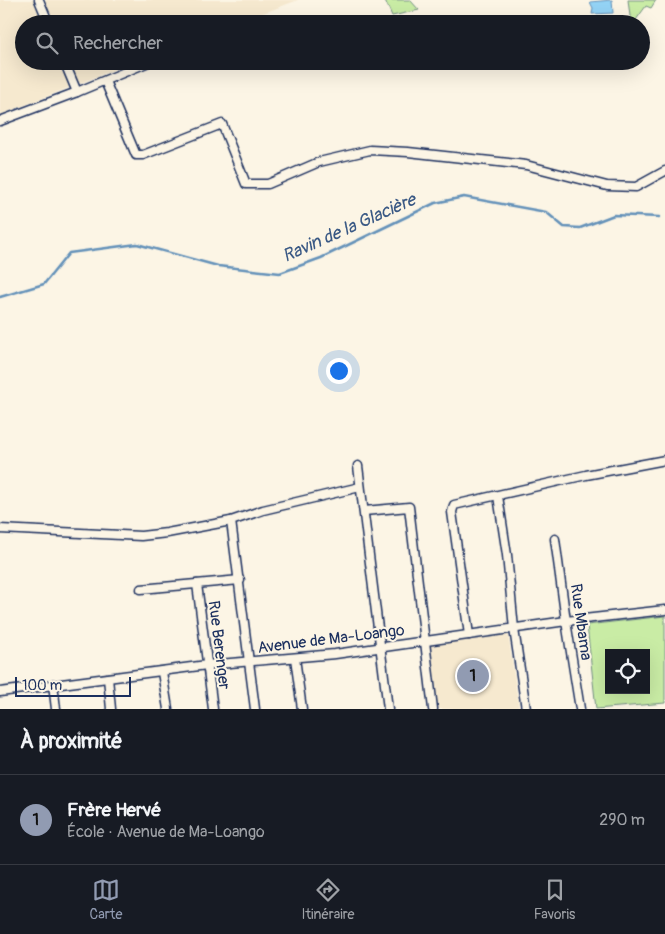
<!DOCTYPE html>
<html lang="fr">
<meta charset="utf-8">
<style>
:root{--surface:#171b24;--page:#20242c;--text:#f1f3f6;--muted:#9ea1a6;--line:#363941;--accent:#919bb2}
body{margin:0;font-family:Pangolin,sans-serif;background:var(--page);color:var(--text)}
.controls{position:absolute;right:15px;bottom:15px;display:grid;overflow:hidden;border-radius:0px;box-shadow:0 5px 20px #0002}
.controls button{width:45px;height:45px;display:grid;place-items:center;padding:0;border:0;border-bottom:1px solid var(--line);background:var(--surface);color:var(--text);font:25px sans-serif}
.scale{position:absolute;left:15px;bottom:12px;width:116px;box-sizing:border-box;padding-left:5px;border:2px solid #1b2f5e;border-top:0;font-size:14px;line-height:18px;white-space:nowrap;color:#1b2f5e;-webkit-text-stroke:4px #fcf5e5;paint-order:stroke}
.you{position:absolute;left:338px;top:370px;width:18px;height:18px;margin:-12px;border:4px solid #fff;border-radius:50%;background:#1a73e8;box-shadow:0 0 0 8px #1a73e833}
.badge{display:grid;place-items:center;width:32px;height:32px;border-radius:50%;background:var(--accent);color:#111;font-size:16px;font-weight:700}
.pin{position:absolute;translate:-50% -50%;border:2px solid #fff;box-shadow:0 1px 5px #0006}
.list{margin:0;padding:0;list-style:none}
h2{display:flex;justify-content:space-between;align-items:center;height:65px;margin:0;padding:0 20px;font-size:21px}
h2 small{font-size:16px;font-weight:400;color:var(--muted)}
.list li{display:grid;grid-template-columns:32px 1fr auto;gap:15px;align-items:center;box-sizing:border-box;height:90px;padding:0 20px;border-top:1px solid var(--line)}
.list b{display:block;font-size:19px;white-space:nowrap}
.list p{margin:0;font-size:16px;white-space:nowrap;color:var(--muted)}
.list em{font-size:16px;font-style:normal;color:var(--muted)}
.icon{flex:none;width:28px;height:28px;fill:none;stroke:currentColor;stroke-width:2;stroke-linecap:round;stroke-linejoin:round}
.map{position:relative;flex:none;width:665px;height:709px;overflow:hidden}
.search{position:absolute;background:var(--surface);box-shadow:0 5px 20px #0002;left:15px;right:15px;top:15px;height:55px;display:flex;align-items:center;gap:12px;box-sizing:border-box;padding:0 18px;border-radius:28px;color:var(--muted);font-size:19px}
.sheet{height:155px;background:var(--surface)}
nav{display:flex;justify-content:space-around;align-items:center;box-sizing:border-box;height:70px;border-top:1px solid var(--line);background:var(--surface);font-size:14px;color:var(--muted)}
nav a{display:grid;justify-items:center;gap:2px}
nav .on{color:var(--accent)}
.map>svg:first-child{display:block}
.built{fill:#f6e9cf}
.green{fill:#c9eca5;stroke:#728e82;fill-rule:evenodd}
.water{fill:#94d3f5;stroke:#6491b9}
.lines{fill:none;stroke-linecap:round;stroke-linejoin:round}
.stream{stroke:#6491b9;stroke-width:2.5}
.minor-casing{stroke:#1b2f5e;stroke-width:11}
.minor{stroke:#fcf5e5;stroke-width:8}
.labels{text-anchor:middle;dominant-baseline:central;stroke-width:4;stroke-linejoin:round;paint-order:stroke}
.street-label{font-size:16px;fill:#1b2f5e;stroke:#fcf5e5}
.water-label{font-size:18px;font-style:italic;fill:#395884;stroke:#fcf5e5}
</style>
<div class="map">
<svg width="665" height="709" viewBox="0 0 665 709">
<rect width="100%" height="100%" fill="#fcf5e5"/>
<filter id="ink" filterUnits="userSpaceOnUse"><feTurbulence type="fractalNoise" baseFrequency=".02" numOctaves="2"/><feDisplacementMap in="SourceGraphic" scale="10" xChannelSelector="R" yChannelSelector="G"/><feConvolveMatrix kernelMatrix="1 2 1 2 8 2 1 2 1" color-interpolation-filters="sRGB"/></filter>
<g filter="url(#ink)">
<!-- built -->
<g class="built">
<path d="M0,0h298l-63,24h-211v37h112l-136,54z"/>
<path d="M508,633l11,76h-83l-8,-65z"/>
</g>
<!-- green -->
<g class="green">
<path d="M385,0h25l9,10 -27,6z"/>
<path d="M628,0h28l-5,8 -5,-2 -13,18h-2z"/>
<path d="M665,616v87l-69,6 -9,-84zM609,653h37v37h-37z"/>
</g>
<!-- water -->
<path class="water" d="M612,0l1,13 -21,1 1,-6 -3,-6z"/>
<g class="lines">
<!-- stream -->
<path class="stream" d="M0,297l44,-13 25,-31 68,-9 81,22 62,7 41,-15 114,-55 29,-6 82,15 18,15 16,1 34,-13 45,2"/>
<defs>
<g id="minor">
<path d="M39,0l10,24"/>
<path d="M249,24l1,-1"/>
<path d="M64,61l13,31"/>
<path d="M105,81l31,74h7l79,-31 24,60h22l51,-22 51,-12 38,2 118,13 81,21 29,1 29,-16"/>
<path d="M0,121l77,-29 74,-31"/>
<path d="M358,466l30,243"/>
<path d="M498,496l9,59 7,74 12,80"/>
<path d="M364,511l45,-4 24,202"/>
<path d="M231,521l24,188"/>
<path d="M0,529l141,7 26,-3 64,-12 32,-11 97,-23"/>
<path d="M555,539l11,82 14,88"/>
<path d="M197,584l16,125"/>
<path d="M141,589l99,-9"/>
<path d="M469,635l-17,-123 2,-7 132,-30 79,-15"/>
<path d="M295,658l7,51"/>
<path d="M162,672l6,37"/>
<path d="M108,678l3,31"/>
<path d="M53,684l3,25"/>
<path d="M0,692l207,-27 128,-11 231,-33 99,-11"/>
</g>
</defs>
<!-- minor casing -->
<use href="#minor" class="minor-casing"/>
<!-- minor -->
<use href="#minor" class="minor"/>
</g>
</g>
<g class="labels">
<!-- street labels -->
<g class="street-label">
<text transform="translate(581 622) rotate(82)">Rue Mbama</text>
<text transform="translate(331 639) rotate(-7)">Avenue de Ma-Loango</text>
<text transform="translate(219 645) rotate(83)">Rue Berenger</text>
</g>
<!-- water labels -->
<g class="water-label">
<text transform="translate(349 228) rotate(-24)">Ravin de la Glacière</text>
</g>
</g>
</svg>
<div class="controls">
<button><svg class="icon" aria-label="locate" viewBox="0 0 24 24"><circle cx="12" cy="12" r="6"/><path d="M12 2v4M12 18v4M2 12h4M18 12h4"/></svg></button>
</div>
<div class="scale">100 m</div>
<div class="you"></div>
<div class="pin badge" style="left:473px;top:676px">1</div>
<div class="search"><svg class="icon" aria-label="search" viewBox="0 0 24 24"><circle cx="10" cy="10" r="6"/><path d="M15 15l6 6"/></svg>Rechercher</div>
</div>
<section class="sheet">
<h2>À proximité<small></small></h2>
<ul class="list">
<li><span class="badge">1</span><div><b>Frère Hervé</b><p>École · Avenue de Ma-Loango</p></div><em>290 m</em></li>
</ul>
</section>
<nav>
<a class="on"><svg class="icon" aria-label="map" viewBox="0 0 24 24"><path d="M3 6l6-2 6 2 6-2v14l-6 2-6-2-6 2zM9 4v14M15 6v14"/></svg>Carte</a>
<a><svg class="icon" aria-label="directions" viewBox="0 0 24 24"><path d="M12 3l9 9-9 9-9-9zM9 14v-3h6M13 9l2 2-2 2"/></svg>Itinéraire</a>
<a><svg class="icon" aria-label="saved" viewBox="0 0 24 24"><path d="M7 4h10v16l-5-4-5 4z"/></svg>Favoris</a>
</nav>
